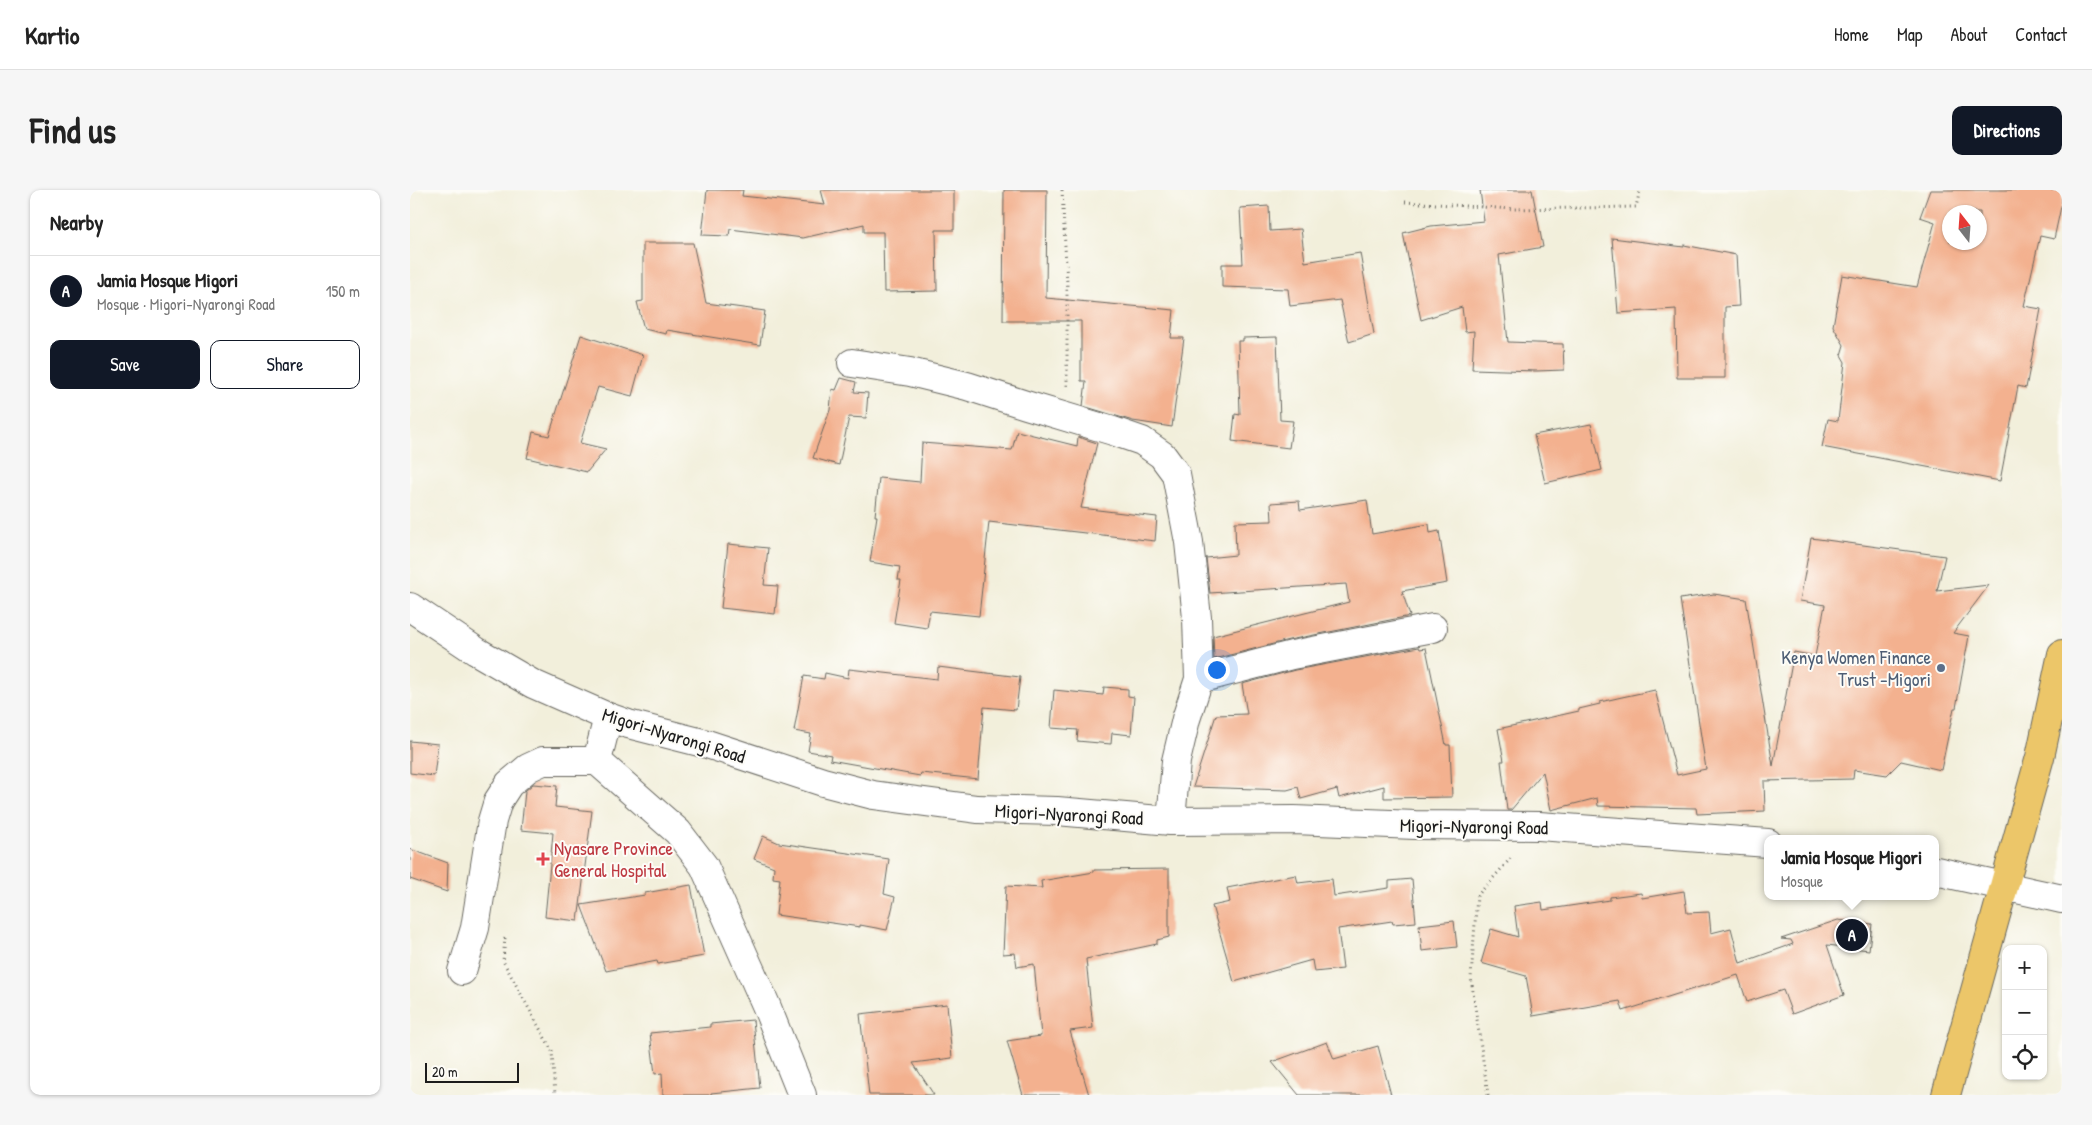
<!DOCTYPE html>
<meta charset="utf-8">
<style>
:root{--surface:#fff;--page:#f6f6f6;--text:#222;--muted:#767676;--line:#e0e0e0;--accent:#111827}
body{margin:0;font-family:"Patrick Hand",sans-serif;background:var(--page);color:var(--text)}
.controls{position:absolute;right:15px;bottom:15px;display:grid;overflow:hidden;border-radius:10px;box-shadow:0 1px 4px #0004}
.controls button{width:45px;height:45px;display:grid;place-items:center;padding:0;border:0;border-bottom:1px solid var(--line);background:var(--surface);color:var(--text);font:25px sans-serif}
.compass{position:absolute;left:1532px;top:15px;width:45px;height:45px;border-radius:50%;background:var(--surface);box-shadow:0 1px 4px #0004;rotate:343deg}
.scale{position:absolute;left:15px;bottom:12px;width:94px;box-sizing:border-box;padding-left:5px;border:2px solid #1c1c1c;border-top:0;font-size:14px;line-height:18px;white-space:nowrap;color:#1c1c1c;-webkit-text-stroke:4px #fdfcf7;paint-order:stroke}
.you{position:absolute;left:806px;top:479px;width:18px;height:18px;margin:-12px;border:4px solid #fff;border-radius:50%;background:#1a73e8;box-shadow:0 0 0 8px #1a73e833}
.badge{display:grid;place-items:center;width:32px;height:32px;border-radius:50%;background:var(--accent);color:#fff;font-size:16px;font-weight:700}
.pin{position:absolute;translate:-50% -50%;border:2px solid #fff;box-shadow:0 1px 5px #0006}
.popup{position:absolute;left:1354px;top:645px;width:175px;height:65px;box-sizing:border-box;display:grid;place-content:center;border-radius:10px;background:var(--surface);filter:drop-shadow(0 1px 4px #0005);font-size:16px;white-space:nowrap;color:var(--muted)}
.popup b{font-size:19px;color:var(--text)}
.popup::after{content:'';position:absolute;left:50%;top:100%;margin-left:-10px;border:10px solid transparent;border-top-color:var(--surface)}
.list{margin:0;padding:0;list-style:none}
h2{display:flex;justify-content:space-between;align-items:center;height:65px;margin:0;padding:0 20px;font-size:21px}
h2 small{font-size:16px;font-weight:400;color:var(--muted)}
.list li{display:grid;grid-template-columns:32px 1fr auto;gap:15px;align-items:center;box-sizing:border-box;height:70px;padding:0 20px;border-top:1px solid var(--line)}
.list b{display:block;font-size:19px;white-space:nowrap}
.list p{margin:0;font-size:16px;white-space:nowrap;color:var(--muted)}
.list em{font-size:16px;font-style:normal;color:var(--muted)}
.actions{display:flex;gap:10px;padding:15px 20px}
.actions a{flex:1;padding:11px 0;border:1px solid var(--accent);border-radius:10px;text-align:center;font-size:18px;color:var(--accent)}
.actions .main{background:var(--accent);color:#fff}
.icon{flex:none;width:28px;height:28px;fill:none;stroke:currentColor;stroke-width:2;stroke-linecap:round;stroke-linejoin:round}
.map{position:relative;flex:none;width:1652px;height:905px;overflow:hidden;border-radius:10px}
header{display:flex;align-items:center;gap:30px;box-sizing:border-box;height:70px;padding:0 25px;background:var(--surface);border-bottom:1px solid var(--line)}
header strong{font-size:24px}
nav{display:flex;gap:28px;margin-inline-start:auto;font-size:18px}
.intro{display:flex;align-items:center;justify-content:space-between;box-sizing:border-box;height:120px;padding:0 30px}
h1{margin:0;font-size:35px}
.button{padding:12px 22px;border-radius:10px;background:var(--accent);color:#fff;font-size:18px;font-weight:700}
main{display:flex;gap:30px;padding:0 30px}
aside{flex:1;background:var(--surface);border-radius:10px;box-shadow:0 1px 4px #0004}
.map>svg:first-child{display:block}
.building{fill:#f3b18f;fill-rule:evenodd}
.lines{fill:none;stroke-linecap:round;stroke-linejoin:round}
.minor-casing{stroke:#67665f;stroke-width:30}
.tertiary-casing{stroke:#67665f;stroke-width:30}
.trunk-casing{stroke:#67665f;stroke-width:30}
.path{stroke:#67665f;stroke-width:3;stroke-dasharray:1 4;stroke-linecap:butt}
.minor{stroke:#fff;stroke-width:28}
.tertiary{stroke:#fff;stroke-width:28}
.trunk{stroke:#ecc669;stroke-width:28}
.service-dot{fill:#5c6f8a;stroke:#fdfcf7;stroke-width:2}
.health-dot{fill:#e0444e;stroke:#fdfcf7;stroke-width:2}
.labels{text-anchor:middle;dominant-baseline:central;stroke-width:4;stroke-linejoin:round;paint-order:stroke}
.service-label{font-size:19px;fill:#4e5e75;stroke:#fdfcf7;text-anchor:end}
.street-label{font-size:19px;fill:#1c1c1c;stroke:#fdfcf7}
.health-label{font-size:19px;fill:#be3a42;stroke:#fdfcf7;text-anchor:start}
</style>
<header>
<strong>Kartio</strong>
<nav><a>Home</a><a>Map</a><a>About</a><a>Contact</a></nav>
</header>
<div class="intro"><h1>Find us</h1><a class="button">Directions</a></div>
<main>
<aside>
<h2>Nearby<small></small></h2>
<ul class="list">
<li><span class="badge">A</span><div><b>Jamia Mosque Migori</b><p>Mosque · Migori-Nyarongi Road</p></div><em>150 m</em></li>
</ul>
<div class="actions"><a class="main">Save</a><a>Share</a></div>
</aside>
<div class="map">
<svg width="1652" height="905" viewBox="0 0 1652 905">
<rect width="100%" height="100%" fill="#fdfcf7"/>
<filter id="ink" filterUnits="userSpaceOnUse"><feTurbulence type="fractalNoise" baseFrequency=".02" numOctaves="2"/><feDisplacementMap in="SourceGraphic" scale="10" xChannelSelector="R" yChannelSelector="G"/><feConvolveMatrix kernelMatrix="1 2 1 2 8 2 1 2 1" color-interpolation-filters="sRGB"/></filter>
<filter id="wash" filterUnits="userSpaceOnUse"><feTurbulence type="fractalNoise" baseFrequency=".0096" numOctaves="4" result="noise"/><feDisplacementMap in="SourceGraphic" scale="20" xChannelSelector="R" yChannelSelector="G"/><feGaussianBlur stdDeviation="1.12" result="paint"/><feColorMatrix in="noise" values="0 0 0 0 0 0 0 0 0 0 0 0 0 0 0 0 0 1.4 0 .05"/><feComposite in="paint" operator="in"/></filter>
<g filter="url(#wash)">
<rect width="100%" height="100%" fill="#f2efdb"/>
<g id="blocks">
<!-- building -->
<g class="building">
<path d="M297,0h36l-1,6 83,9 -4,-15h133v40h-18l1,61 -53,1 -1,-60h-19v-8l-61,14 -73,-9 -1,7 -27,-1z"/>
<path d="M594,0h43l-1,108 128,12 -3,28h13l-12,89 -39,-6 -50,-15 3,-25h-5v-60h-78z"/>
<path d="M1070,0h52l11,57 -44,8 9,87 55,2 1,26 -28,1 -64,-2 2,-38 -9,1 -3,-25 -41,13 -18,-87 28,-7 53,-5z"/>
<path d="M1520,0h132v12l-8,37 -14,-3 -16,70 17,3 -15,79 -8,-2 -18,95 -178,-34 6,-28 10,2 7,-59 -4,-7 3,-10 -11,-19 9,-51 75,12 18,-65 -15,-5zM1540,22h30v30h-30z"/>
<path d="M859,16l1,25 31,-2 4,33 55,-9 14,81 -25,8 -9,-42 -50,6 -2,-17 -66,-2v-23h21l-3,-56z"/>
<path d="M1202,48l72,9v-2l52,10 3,51 -14,1v71h-48l-1,-69 -58,4z"/>
<path d="M233,53h50l13,60 59,8 -5,34 -93,-15 -1,4 -22,-5 -7,-27 6,-1z"/>
<path d="M171,145l62,20 -11,41 -34,-9 -18,56 26,6 -19,23 -60,-14 6,-26 16,4z"/>
<path d="M867,147l3,83 13,1 -4,27 -57,-7 3,-27 5,1 -2,-74h5v-3z"/>
<path d="M431,188l15,4 -2,10 14,1 -2,25 -17,-1 -10,48 -26,-7 17,-48 2,-21 4,1z"/>
<path d="M1181,234l11,46 -57,13 -11,-48z"/>
<path d="M607,241l60,15 1,-9 19,6 -16,65 76,9 -2,24 -166,-19 -10,94 -49,-5 -3,17 -33,-5 7,-43h-3l2,-13 -30,-5 7,-46h-2l4,-38 41,4 2,-39 90,7z"/>
<path d="M957,310l5,34 57,-10 1,9 9,-2 8,52 -45,8 8,25 -121,24 -75,19 -1,-23 136,-34 -3,-18 -136,9 -4,-35 30,-3 -1,-33 37,-1 -1,-18 28,-2 1,9z"/>
<path d="M1401,348l134,18 -8,35 52,-6 -36,48 16,3 -13,72h-2l-13,62 -40,-9 -14,14 -33,-5 -1,9 -89,2 1,30 -68,3 -1,-6 -98,-2 -1,-8 -46,12 -8,-38 -32,38h-4l-6,-49h3l-6,-32 81,-18v-2l21,-5v-2l22,-5 33,-7 22,85 29,-6 -26,-170 34,-5 32,5 27,167 21,-114 21,4 10,-51 -25,-4z"/>
<path d="M318,354l40,4 -4,37 14,1 -3,28 -54,-6z"/>
<path d="M1009,457l1,2 6,-1 20,97h4l2,52 -68,1v-12l-45,12 -2,-9 -36,10 -3,-12 -11,3 -94,-3 23,-72 31,-1 -5,-30 53,-14z"/>
<path d="M528,477l82,10 -4,33 -32,-3 -6,72 -57,-6 -1,3 -90,-16 1,-5 -23,-4 3,-17 -17,-3 10,-55 20,3 1,-6 23,5 1,-9 88,10z"/>
<path d="M694,497l24,2v7l6,1 -3,38 -19,-2 -1,11 -34,-3 1,-11 -27,-2 3,-38 49,5z"/>
<path d="M0,551l28,3 -4,32 -24,-3z"/>
<path d="M123,594l24,2 -2,21 37,4 -14,110 -33,-4 8,-84 -32,-3 4,-39z"/>
<path d="M353,646l16,7 110,16 -5,35 11,3 -8,33 -27,-5v2l-84,-12 4,-36 -7,-1 1,-11 -20,-8z"/>
<path d="M0,659l38,14 -1,29 -37,-13z"/>
<path d="M759,679v68l-12,3v4l-71,15 7,69 -23,3 19,64h-66l-16,-54 34,-5 -7,-72 -17,3 -2,-14 -12,1 3,-68 36,2 -1,-7 53,-9v-2z"/>
<path d="M886,685l2,8 34,-4 2,17 55,-8v-7l23,-2 4,43 -23,2 -1,-3 -54,8 5,40 -29,3 -2,-12 -78,22 -22,-76 18,-4 -3,-14z"/>
<path d="M281,695l13,71 -46,8 -1,-3 -51,10 -25,-66 64,-10v-2z"/>
<path d="M1274,701l3,22 22,-1 2,21 20,-5 9,35 53,-19 -2,-4 -10,-1 57,-19 34,4 -3,26 -42,-5 17,50 -52,19 -9,-24 -36,12 -9,-27 -115,36 -3,-10 -87,15 -7,-40 -45,-13 10,-34 27,8 -4,-31 28,-4 1,8 67,-10v-3l31,-4 1,5z"/>
<path d="M1044,731l3,26 -35,4 -3,-26z"/>
<path d="M537,814l5,54 -39,5 21,32h-65l-9,-81z"/>
<path d="M343,830l7,68 -49,5v2h-48l-1,-22 -7,1 -5,-41 60,-6v-3z"/>
<path d="M917,852l7,17 44,-13 13,49h-92l-27,-33z"/>
</g>
</g>
</g>
<g filter="url(#ink)">
<use href="#blocks" fill-opacity="0" stroke="#67665f" stroke-width="1"/>
<g class="lines">
<defs>
<g id="minor">
<path d="M442,173l58,9 57,14 59,19 87,26 29,10 20,14 14,19 13,68 8,76 2,61 -13,40 -10,42 -5,60"/>
<path d="M789,489l93,-24 141,-27"/>
<path d="M198,527l-11,44 81,71 26,34 62,139 36,90"/>
<path d="M52,781l13,-43 17,-107 6,-20 11,-17 19,-16 15,-7h54"/>
</g>
<g id="tertiary">
<path d="M0,417l66,44 57,33 75,33 20,7 79,20 116,38 50,13 104,14 80,2 114,10 123,-1 121,5 124,1 229,17"/>
<path d="M1526,681l126,28"/>
</g>
<path id="trunk" d="M1536,905l94,-338 22,-103"/>
</defs>
<!-- minor casing -->
<use href="#minor" class="minor-casing"/>
<!-- tertiary casing -->
<use href="#tertiary" class="tertiary-casing"/>
<!-- trunk casing -->
<use href="#trunk" class="trunk-casing"/>
<!-- path -->
<g class="path">
<path d="M652,0l5,93v104"/>
<path d="M995,12l108,7 123,-2 4,-17"/>
<path d="M95,748l-2,23 49,90 3,44"/>
<path d="M1078,905l-17,-117 6,-82 35,-39"/>
</g>
<!-- minor -->
<use href="#minor" class="minor"/>
<!-- tertiary -->
<use href="#tertiary" class="tertiary"/>
<!-- trunk -->
<use href="#trunk" class="trunk"/>
</g>
</g>
<!-- markers -->
<circle class="service-dot" cx="1531" cy="478" r="5"/>
<path class="health-dot" d="M130.5 661.5h5v5h5v5h-5v5h-5v-5h-5v-5h5z"/>
<g class="labels">
<!-- service labels -->
<g class="service-label">
<text x="1521" y="467">Kenya Women Finance<tspan x="1521" dy="22">Trust -Migori</tspan></text>
</g>
<!-- street labels -->
<g class="street-label">
<text transform="translate(264 545) rotate(17)">Migori-Nyarongi Road</text>
<text transform="translate(659 624) rotate(3)">Migori-Nyarongi Road</text>
<text transform="translate(1064 636) rotate(1)">Migori-Nyarongi Road</text>
</g>
<!-- health labels -->
<g class="health-label">
<text x="144" y="658">Nyasare Province<tspan x="144" dy="22">General Hospital</tspan></text>
</g>
</g>
</svg>
<div class="controls">
<button>+</button>
<button>−</button>
<button><svg class="icon" aria-label="locate" viewBox="0 0 24 24"><circle cx="12" cy="12" r="6"/><path d="M12 2v4M12 18v4M2 12h4M18 12h4"/></svg></button>
</div>
<svg class="compass" viewBox="-18 -18 36 36"><path d="M0-13l5 13h-10z" fill="#e53935"/><path d="M0 13l5-13h-10z" fill="#767676"/></svg>
<div class="scale">20 m</div>
<div class="you"></div>
<div class="pin badge" style="left:1442px;top:745px">A</div>
<div class="popup"><b>Jamia Mosque Migori</b>Mosque</div>
</div>
</main>
